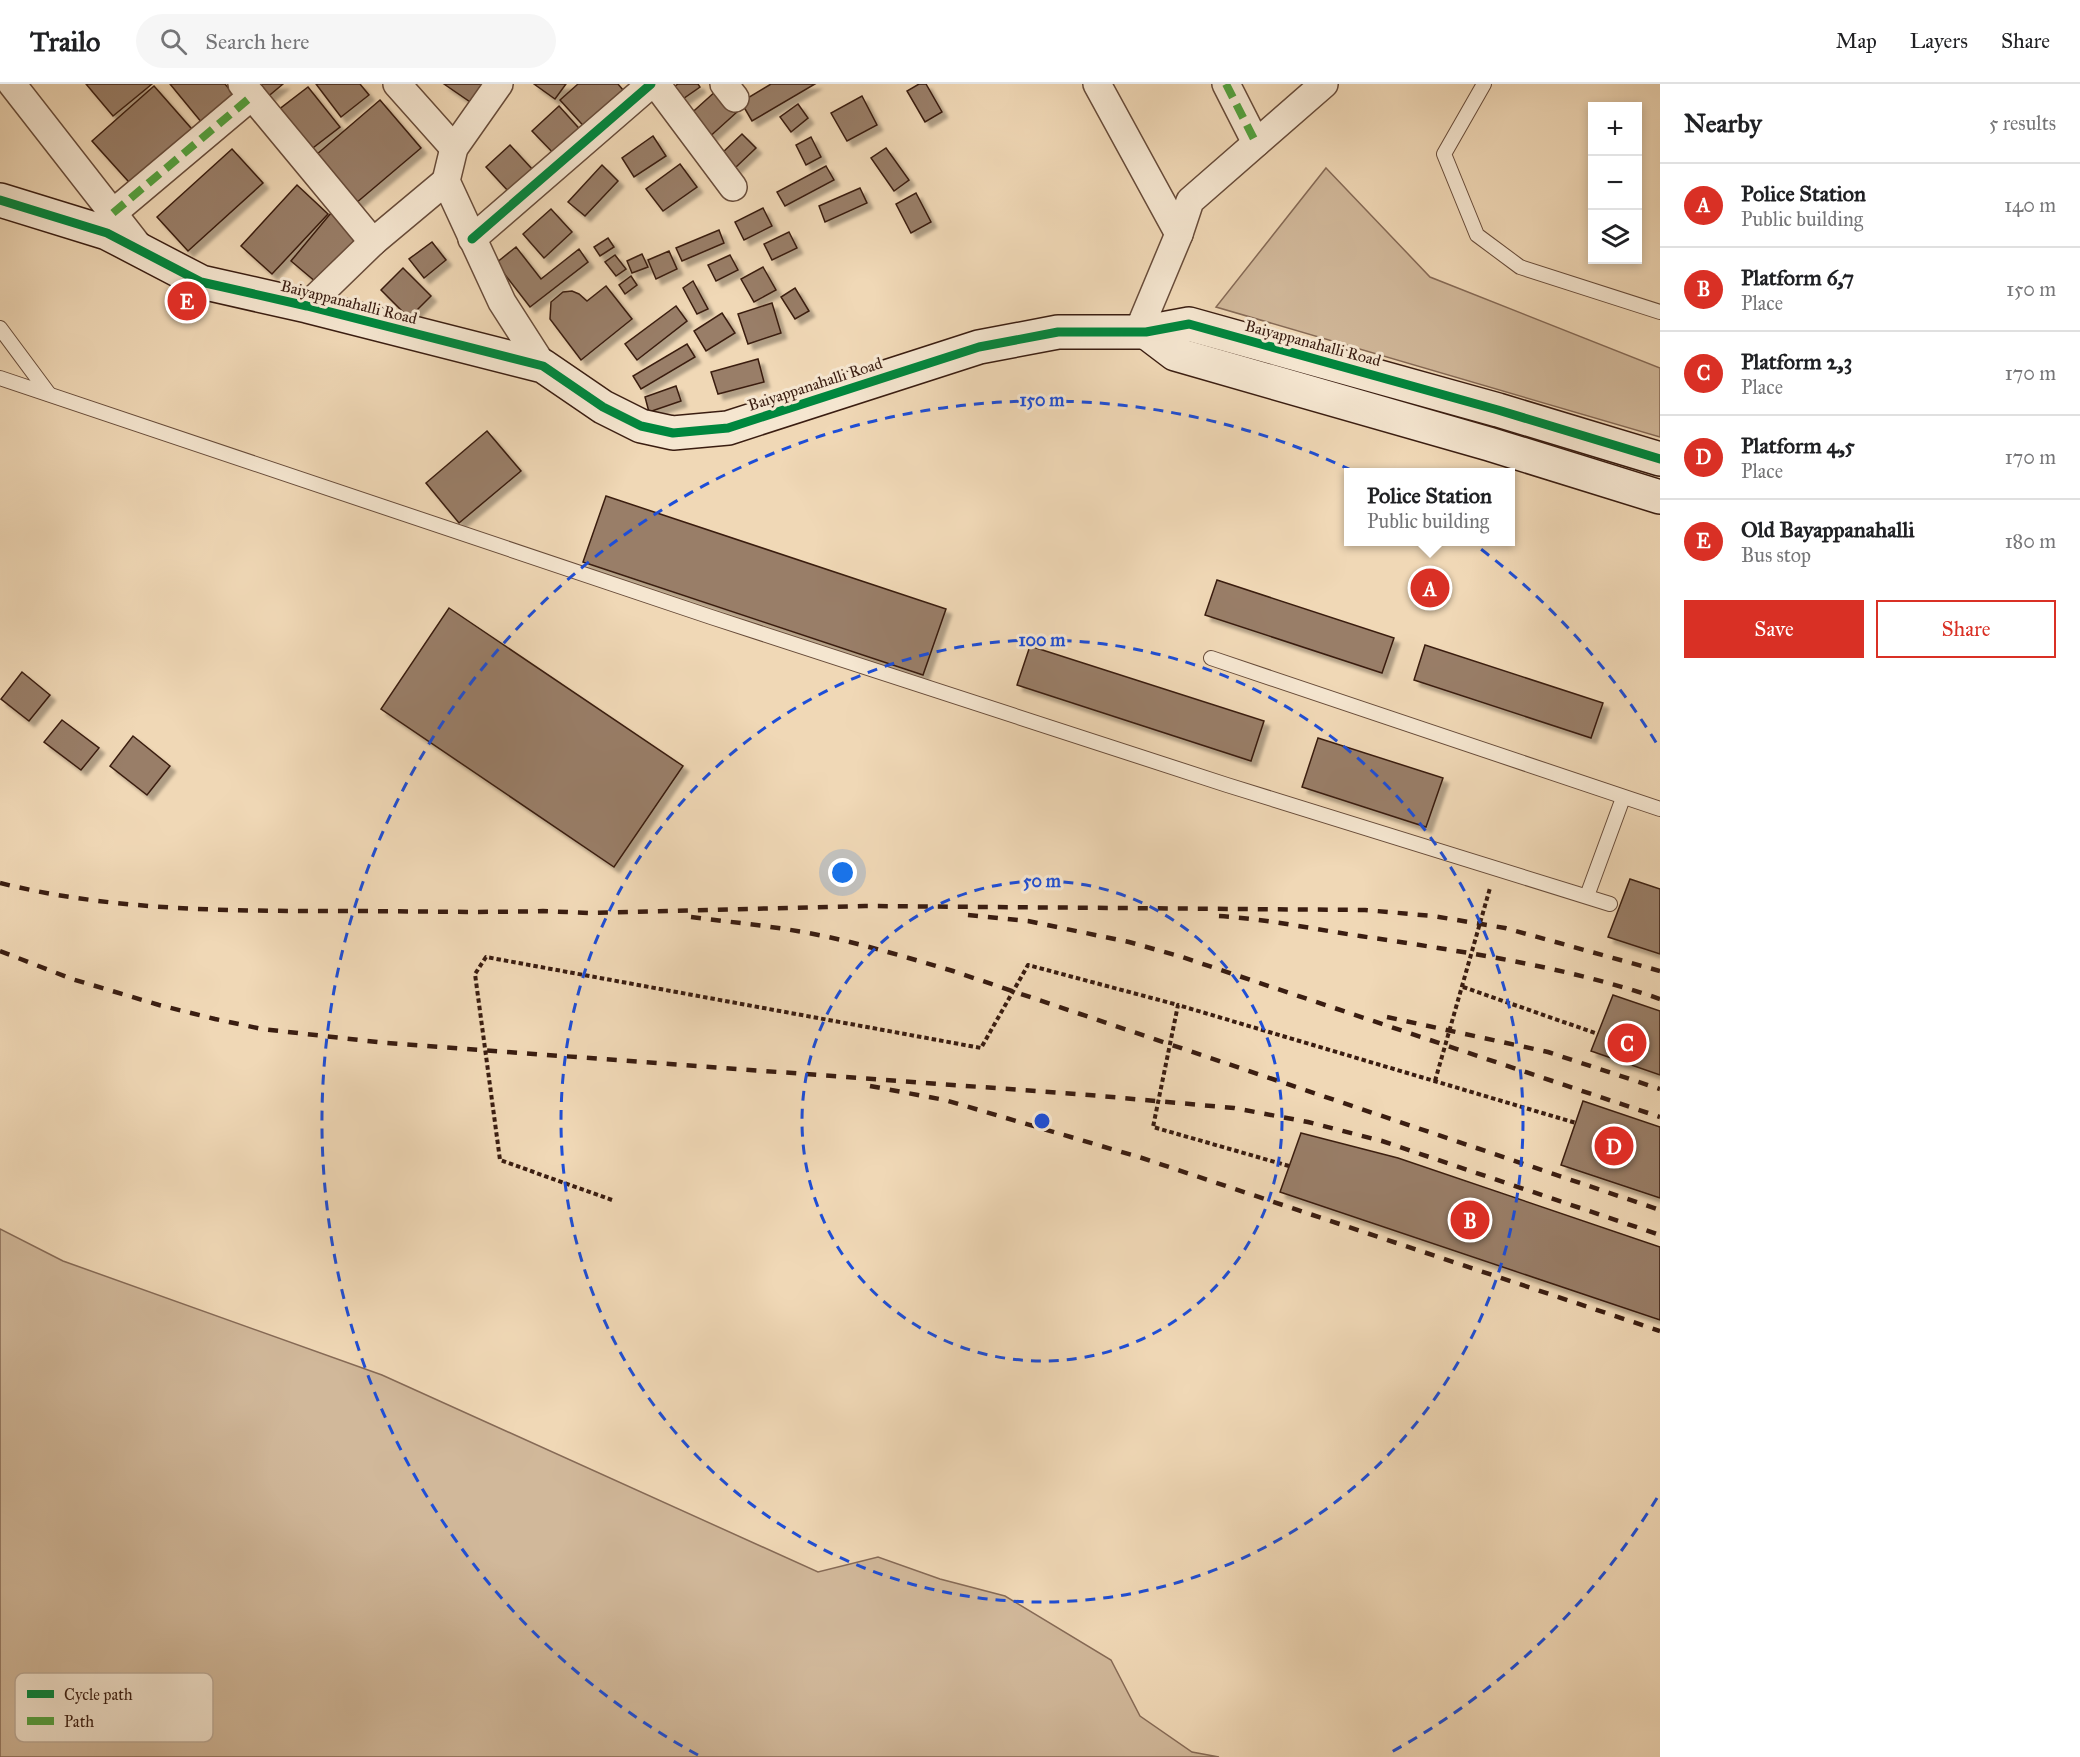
<!DOCTYPE html>
<meta charset="utf-8">
<style>
:root{--surface:#fff;--page:#f6f6f6;--text:#202124;--muted:#757577;--line:#e0e0e0;--accent:#d93025}
body{margin:0;font-family:"IM FELL Great Primer",serif;background:var(--page);color:var(--text)}
.controls{position:absolute;right:18px;top:18px;display:grid;overflow:hidden;border-radius:0px;box-shadow:0 3px 9px #0003}
.controls button{width:54px;height:54px;display:grid;place-items:center;padding:0;border:0;border-bottom:2px solid var(--line);background:var(--surface);color:var(--text);font:30px sans-serif}
.you{position:absolute;left:843px;top:789px;width:21px;height:21px;margin:-15px;border:4px solid #fff;border-radius:50%;background:#1a73e8;box-shadow:0 0 0 9px #1a73e833}
.badge{display:grid;place-items:center;width:39px;height:39px;border-radius:50%;background:var(--accent);color:#fff;font-size:20px;font-weight:700}
.pin{position:absolute;translate:-50% -50%;border:3px solid #fff;box-shadow:0 2px 6px #0006}
.popup{position:absolute;left:1344px;top:384px;width:171px;height:78px;box-sizing:border-box;display:grid;place-content:center;border-radius:0px;background:var(--surface);filter:drop-shadow(0 2px 4px #0005);font-size:20px;white-space:nowrap;color:var(--muted)}
.popup b{font-size:22px;color:var(--text)}
.popup::after{content:'';position:absolute;left:50%;top:100%;margin-left:-12px;border:12px solid transparent;border-top-color:var(--surface)}
.list{margin:0;padding:0;list-style:none}
h2{display:flex;justify-content:space-between;align-items:center;height:78px;margin:0;padding:0 24px;font-size:26px}
h2 small{font-size:20px;font-weight:400;color:var(--muted)}
.list li{display:grid;grid-template-columns:39px 1fr auto;gap:18px;align-items:center;box-sizing:border-box;height:84px;padding:0 24px;border-top:2px solid var(--line)}
.list b{display:block;font-size:22px;white-space:nowrap}
.list p{margin:0;font-size:20px;white-space:nowrap;color:var(--muted)}
.list em{font-size:20px;font-style:normal;color:var(--muted)}
.actions{display:flex;gap:12px;padding:18px 24px}
.actions a{flex:1;padding:14px 0;border:2px solid var(--accent);border-radius:0px;text-align:center;font-size:21px;color:var(--accent)}
.actions .main{background:var(--accent);color:#fff}
.icon{flex:none;width:33px;height:33px;fill:none;stroke:currentColor;stroke-width:2;stroke-linecap:round;stroke-linejoin:round}
.map{position:relative;flex:none;width:1660px;height:1673px;overflow:hidden}
header{display:flex;align-items:center;gap:36px;box-sizing:border-box;height:84px;padding:0 30px;background:var(--surface);border-bottom:2px solid var(--line)}
header strong{font-size:28px}
nav{display:flex;gap:33px;margin-inline-start:auto;font-size:21px}
.search{width:420px;height:54px;background:var(--page);display:flex;align-items:center;gap:15px;box-sizing:border-box;padding:0 21px;border-radius:33px;color:var(--muted);font-size:22px}
main{display:flex}
aside{flex:1;background:var(--surface)}
.map>svg:first-child{display:block}
.green{fill:#d1b89a;stroke:#866a56;stroke-width:1.5}
.building{fill:#997e67;stroke:#3a1d11;stroke-width:1.5;filter:url(#shadow)}
.lines{fill:none;stroke-linecap:round;stroke-linejoin:round}
.lane-casing{stroke:#684c3a;stroke-width:16}
.street-casing{stroke:#684c3a;stroke-width:30}
.secondary-casing{stroke:#3a1d11;stroke-width:36}
.path{stroke:#3a1d11;stroke-width:4;stroke-dasharray:4.5 3;stroke-linecap:butt}
.lane{stroke:#f5e6d0;stroke-width:14}
.street{stroke:#f5e6d0;stroke-width:27}
.secondary{stroke:#f5e6d0;stroke-width:33}
.rail{stroke:#3a1d11;stroke-width:4.5;stroke-dasharray:10 10;stroke-linecap:butt}
.quiet{stroke:#54a23f;stroke-width:8;stroke-dasharray:15 8;stroke-linecap:butt}
.cycleway-casing{stroke:#f5e6d0;stroke-width:13}
.cycleway{stroke:#00873e;stroke-width:9}
.ring{fill:none;stroke:#1d4ed8;stroke-width:3;stroke-dasharray:10 8}
.labels{text-anchor:middle;dominant-baseline:central;stroke-width:6;stroke-linejoin:round;paint-order:stroke}
.street-label{font-size:16px;fill:#3a1d11;stroke:#f5e6d0}
.key{fill:#f5e6d0;stroke:#bdaa97;stroke-width:1.5}
.key-label{font-size:16px;fill:#3a1d11}
.centre{fill:#1d4ed8;stroke:#f5e6d0;stroke-width:3}
.ring-label{font-size:18px;text-anchor:middle;font-weight:bold;fill:#1d4ed8;stroke:#f5e6d0;stroke-width:6;stroke-linejoin:round;paint-order:stroke}
</style>
<header>
<strong>Trailo</strong>
<div class="search"><svg class="icon" aria-label="search" viewBox="0 0 24 24"><circle cx="10" cy="10" r="6"/><path d="M15 15l6 6"/></svg>Search here</div>
<nav><a>Map</a><a>Layers</a><a>Share</a></nav>
</header>
<main>
<div class="map">
<svg width="1660" height="1673" viewBox="0 0 1660 1673">
<defs>
<filter id="shadow"><feDropShadow dx="5.5" dy="5.5" stdDeviation="1.5" flood-color="#0004"/></filter>
</defs>
<rect width="100%" height="100%" fill="#f0d8b6"/>
<filter id="stains"><feTurbulence type="fractalNoise" baseFrequency=".00333" numOctaves="4"/><feColorMatrix values="0 0 0 0 .2 0 0 0 0 .09 0 0 0 0 .02 0 0 0 .5 -.17"/></filter>
<radialGradient id="worn" r=".72"><stop offset=".6" stop-color="#630" stop-opacity="0"/><stop offset="1" stop-color="#630" stop-opacity=".3"/></radialGradient>
<!-- green -->
<g class="green">
<path d="M1326,84l104,109 230,91v69l-444,-130z"/>
<path d="M0,1145l63,32 319,114 436,197 60,-15 62,22 65,17 106,64 29,56 52,36 27,5h-1219z"/>
</g>
<!-- building -->
<g class="building">
<path d="M86,0h66l-39,32z"/>
<path d="M170,0h55l15,18 -33,27z"/>
<path d="M253,0h30l-18,15z"/>
<path d="M316,0h44l9,11 -28,22z"/>
<path d="M444,0h52l-17,24z"/>
<path d="M534,0h32l-11,15z"/>
<path d="M578,0h40l10,12 -39,36 -29,-32z"/>
<path d="M678,0h20l2,3 -23,16 -9,-12z"/>
<path d="M771,0h44l-63,37 -11,-19z"/>
<path d="M919,0h7l16,28 -17,10 -18,-31z"/>
<path d="M154,2l44,50 -61,55 -45,-50z"/>
<path d="M308,3l32,40 -35,27 -32,-40z"/>
<path d="M717,6l20,22 -31,28 -20,-22z"/>
<path d="M862,12l15,29 -30,16 -16,-28z"/>
<path d="M380,16l41,48 -72,61 -40,-48z"/>
<path d="M798,20l10,14 -17,14 -11,-15z"/>
<path d="M559,22l26,29 -26,24 -27,-28z"/>
<path d="M742,50l14,14 -21,20 -14,-14z"/>
<path d="M653,52l13,20 -32,21 -12,-19z"/>
<path d="M811,53l10,20 -15,8 -10,-20z"/>
<path d="M510,61l23,25 -24,22 -23,-25z"/>
<path d="M886,64l23,32 -15,11 -23,-33z"/>
<path d="M232,65l31,34 -75,68 -31,-34z"/>
<path d="M680,80l17,23 -34,24 -17,-22z"/>
<path d="M602,81l16,16 -33,35 -17,-14z"/>
<path d="M826,82l8,14 -49,26 -8,-14z"/>
<path d="M297,101l31,29 -56,60 -31,-28z"/>
<path d="M860,104l7,15 -42,19 -6,-16z"/>
<path d="M916,109l15,29 -20,11 -15,-29z"/>
<path d="M763,124l9,18 -28,14 -9,-18z"/>
<path d="M551,125l21,23 -28,26 -21,-24z"/>
<path d="M331,129l32,26 -40,49 -32,-27z"/>
<path d="M719,146l5,13 -42,18 -6,-13z"/>
<path d="M789,148l8,16 -25,12 -8,-16z"/>
<path d="M608,154l6,9 -14,9 -6,-9z"/>
<path d="M432,158l14,18 -22,18 -15,-19z"/>
<path d="M516,163l25,32 38,-30 9,13 -58,45 -34,-44z"/>
<path d="M669,167l8,18 -21,10 -8,-19z"/>
<path d="M642,170l6,13 -16,6 -5,-12z"/>
<path d="M615,171l11,14 -10,7 -11,-14z"/>
<path d="M730,171l8,15 -22,11 -8,-16z"/>
<path d="M763,183l13,23 -22,12 -13,-23z"/>
<path d="M403,184l28,28 -22,22 -28,-28z"/>
<path d="M631,192l6,9 -12,9 -6,-9z"/>
<path d="M693,197l15,28 -11,5 -14,-26z"/>
<path d="M606,202l26,33 -51,41 -31,-41 1,-17 12,-10 9,-1 7,3 8,7z"/>
<path d="M795,204l14,23 -14,8 -14,-22z"/>
<path d="M772,219l9,30 -33,11 -10,-30z"/>
<path d="M676,222l11,15 -50,39 -12,-16z"/>
<path d="M722,229l13,20 -29,18 -12,-20z"/>
<path d="M687,260l8,13 -54,32 -8,-13z"/>
<path d="M758,275l6,23 -46,12 -7,-22z"/>
<path d="M676,302l5,15 -32,11 -4,-15z"/>
<path d="M487,347l34,40 -62,52 -33,-40z"/>
<path d="M606,412l340,113 -23,66 -340,-113z"/>
<path d="M1217,496l177,58 -12,35 -177,-58z"/>
<path d="M449,524l234,158 -69,101 -233,-158z"/>
<path d="M1425,561l178,58 -12,35 -177,-58z"/>
<path d="M1030,562l234,75 -13,40 -234,-76z"/>
<path d="M22,588l28,23 -21,26 -28,-22z"/>
<path d="M62,636l37,28 -18,22 -37,-28z"/>
<path d="M133,652l37,30 -23,29 -37,-29z"/>
<path d="M1318,654l125,40 -17,49 -124,-40z"/>
<path d="M1630,795l30,10v65l-52,-17z"/>
<path d="M1613,911l47,16v64l-69,-24z"/>
<path d="M1583,1017l77,26v71l-99,-33z"/>
<path d="M1301,1049l97,25 262,89v73l-380,-128z"/>
</g>
<g class="lines">
<defs>
<g id="lane">
<path d="M1484,0l-40,70 33,81 43,32 140,45"/>
<path d="M0,244l49,66"/>
<path d="M0,294l711,239 516,168 383,119"/>
<path d="M1211,574l449,151"/>
<path d="M1587,812l36,-98"/>
</g>
<g id="street">
<path d="M12,0l128,164"/>
<path d="M242,0l131,158 73,-61"/>
<path d="M397,0l57,64"/>
<path d="M499,0l-45,64 -8,33 56,121 41,64"/>
<path d="M656,0l77,103"/>
<path d="M724,0l11,14"/>
<path d="M1097,0l82,150"/>
<path d="M1226,0l30,59"/>
<path d="M113,129l139,-117"/>
<path d="M472,155l179,-155"/>
<path d="M307,222l66,-64"/>
<path d="M1138,248l41,-98 11,-33 134,-117"/>
</g>
<g id="secondary">
<path d="M0,116l107,33 94,49 106,24 236,60 60,41 38,19 32,7 55,-5 251,-81 79,-15h88l43,-8 309,86 162,49"/>
<path d="M1146,248l29,22 314,90 171,53"/>
</g>
</defs>
<!-- lane casing -->
<use href="#lane" class="lane-casing"/>
<!-- street casing -->
<use href="#street" class="street-casing"/>
<!-- secondary casing -->
<use href="#secondary" class="secondary-casing"/>
<!-- path -->
<g class="path">
<path d="M1463,903l135,47"/>
<path d="M1435,997l55,-193"/>
<path d="M1289,1082l-136,-39 25,-122 398,118"/>
<path d="M612,1116l-112,-40 -25,-186 11,-17 495,91 47,-83 150,40"/>
</g>
<!-- lane -->
<use href="#lane" class="lane"/>
<!-- street -->
<use href="#street" class="street"/>
<!-- secondary -->
<use href="#secondary" class="secondary"/>
<!-- rail -->
<g class="rail">
<path d="M0,799c113,28 228,28 343,28 67,0 134,2 200,0l46,2 276,-7 500,4 68,6 72,12 155,43"/>
<path d="M968,831l60,6 101,21 53,15 478,160"/>
<path d="M1219,832c47,3 94,13 141,20 100,15 204,30 300,63"/>
<path d="M691,833c46,6 92,10 137,20 42,9 84,22 125,34l707,239"/>
<path d="M0,867l72,28 87,26 56,14 47,10 124,14 703,52 145,13 74,14 74,19 278,94"/>
<path d="M1387,933l161,35 112,37"/>
<path d="M870,1002l75,14 197,58 518,173"/>
</g>
<!-- quiet -->
<g class="quiet">
<path d="M1226,0l30,59"/>
<path d="M113,129l139,-117"/>
</g>
<defs>
<g id="cycleway">
<path d="M0,116l107,33 94,49 106,24 236,60 60,41 38,19 32,7 55,-5 251,-81 79,-15h88l43,-8 309,86 162,49"/>
<path d="M472,155l179,-155"/>
</g>
</defs>
<!-- cycleway casing -->
<use href="#cycleway" class="cycleway-casing"/>
<!-- cycleway -->
<use href="#cycleway" class="cycleway"/>
</g>
<!-- distance rings -->
<g class="ring">
<circle cx="1042" cy="1037" r="240"/>
<circle cx="1042" cy="1037" r="481"/>
<path d="M1657 1414A721 721 0 0 1 1386 1671M698 1671A721 721 0 1 1 1657 660"/>
</g>
<g class="labels">
<!-- street labels -->
<g class="street-label">
<text transform="translate(349 218) rotate(14)">Baiyappanahalli Road</text>
<text transform="translate(1313 259) rotate(15)">Baiyappanahalli Road</text>
<text transform="translate(815 300) rotate(-18)">Baiyappanahalli Road</text>
</g>
</g>
<!-- legend -->
<rect x="15" y="1589" width="198" height="69" rx="9" class="key"/>
<rect x="27" y="1606" width="27" height="8" fill="#00873e"/>
<rect x="27" y="1633" width="27" height="8" fill="#54a23f"/>
<g class="key-label">
<text x="64" y="1616">Cycle path</text>
<text x="64" y="1643">Path</text>
</g>
<circle cx="1042" cy="1037" r="9" class="centre"/>
<g class="ring-label">
<text x="1042" y="322">150 m</text>
<text x="1042" y="562">100 m</text>
<text x="1042" y="803">50 m</text>
</g>
<rect width="100%" height="100%" filter="url(#stains)"/>
<rect width="100%" height="100%" fill="url(#worn)"/>
</svg>
<div class="controls">
<button>+</button>
<button>−</button>
<button><svg class="icon" aria-label="layers" viewBox="0 0 24 24"><path d="M12 4l9 5-9 5-9-5zM3 14l9 5 9-5"/></svg></button>
</div>
<div class="you"></div>
<div class="pin badge" style="left:1430px;top:504px">A</div>
<div class="popup"><b>Police Station</b>Public building</div>
<div class="pin badge" style="left:1470px;top:1136px">B</div>
<div class="pin badge" style="left:1627px;top:959px">C</div>
<div class="pin badge" style="left:1614px;top:1062px">D</div>
<div class="pin badge" style="left:187px;top:217px">E</div>
</div>
<aside>
<h2>Nearby<small>5 results</small></h2>
<ul class="list">
<li><span class="badge">A</span><div><b>Police Station</b><p>Public building</p></div><em>140 m</em></li>
<li><span class="badge">B</span><div><b>Platform 6,7</b><p>Place</p></div><em>150 m</em></li>
<li><span class="badge">C</span><div><b>Platform 2,3</b><p>Place</p></div><em>170 m</em></li>
<li><span class="badge">D</span><div><b>Platform 4,5</b><p>Place</p></div><em>170 m</em></li>
<li><span class="badge">E</span><div><b>Old Bayappanahalli</b><p>Bus stop</p></div><em>180 m</em></li>
</ul>
<div class="actions"><a class="main">Save</a><a>Share</a></div>
</aside>
</main>
